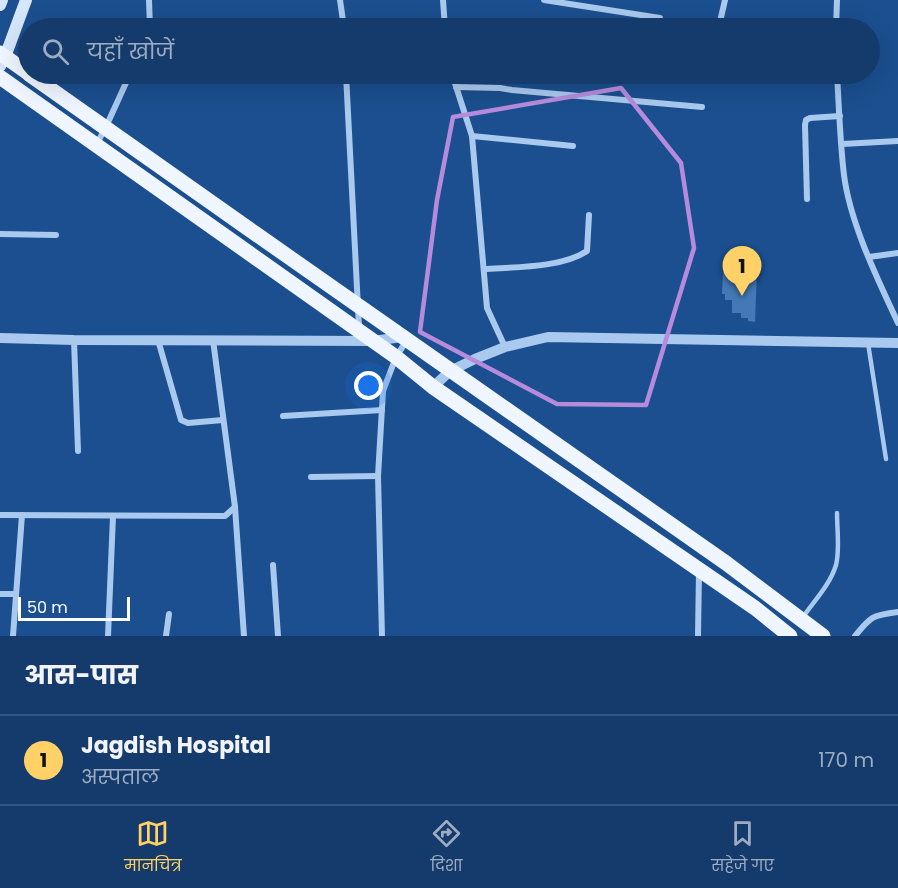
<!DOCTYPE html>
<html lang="hi">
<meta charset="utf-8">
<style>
:root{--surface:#143b6b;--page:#214673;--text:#f1f3f6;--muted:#9dadc1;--line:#33557e;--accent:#ffd166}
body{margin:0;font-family:Poppins,"Noto Sans Devanagari",sans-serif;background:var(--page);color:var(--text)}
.scale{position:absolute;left:18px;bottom:15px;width:112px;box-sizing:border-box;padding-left:6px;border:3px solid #fff;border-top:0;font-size:16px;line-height:21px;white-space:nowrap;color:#fff;-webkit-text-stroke:4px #1b4f8f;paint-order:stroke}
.you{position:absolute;left:369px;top:386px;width:21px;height:21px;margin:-15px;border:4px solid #fff;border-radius:50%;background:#1a73e8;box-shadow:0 0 0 9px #1a73e833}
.badge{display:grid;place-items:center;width:39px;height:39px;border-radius:50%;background:var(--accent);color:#111;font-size:20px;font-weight:700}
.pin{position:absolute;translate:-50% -50px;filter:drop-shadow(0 2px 3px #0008)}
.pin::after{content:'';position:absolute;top:32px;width:21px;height:18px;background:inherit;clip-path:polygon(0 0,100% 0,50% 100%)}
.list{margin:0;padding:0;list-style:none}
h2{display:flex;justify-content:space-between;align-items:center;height:78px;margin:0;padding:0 24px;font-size:26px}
h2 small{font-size:20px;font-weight:400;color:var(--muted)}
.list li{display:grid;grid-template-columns:39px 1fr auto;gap:18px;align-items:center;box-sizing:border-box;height:90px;padding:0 24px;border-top:2px solid var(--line)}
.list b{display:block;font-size:22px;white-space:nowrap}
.list p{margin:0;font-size:20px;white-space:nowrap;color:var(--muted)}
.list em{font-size:20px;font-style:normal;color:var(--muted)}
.icon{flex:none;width:33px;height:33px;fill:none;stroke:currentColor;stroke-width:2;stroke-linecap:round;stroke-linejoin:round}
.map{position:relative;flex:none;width:898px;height:636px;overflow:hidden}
.search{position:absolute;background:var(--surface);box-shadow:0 6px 24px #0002;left:18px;right:18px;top:18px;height:66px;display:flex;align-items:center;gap:15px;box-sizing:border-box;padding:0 21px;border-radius:33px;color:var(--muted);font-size:22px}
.sheet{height:168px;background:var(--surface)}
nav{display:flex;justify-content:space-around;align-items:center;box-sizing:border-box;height:84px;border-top:2px solid var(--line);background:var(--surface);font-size:16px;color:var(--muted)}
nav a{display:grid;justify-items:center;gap:3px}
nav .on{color:var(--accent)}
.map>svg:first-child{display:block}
.building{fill:#4478b7}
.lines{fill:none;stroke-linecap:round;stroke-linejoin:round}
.service{stroke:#a9c9ee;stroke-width:4.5}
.minor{stroke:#a9c9ee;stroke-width:6}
.tertiary{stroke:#a9c9ee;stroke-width:10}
.secondary{stroke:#d6e6fa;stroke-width:12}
.primary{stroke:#f0f6ff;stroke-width:15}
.marked{fill:none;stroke:#b68bdc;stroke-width:4.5;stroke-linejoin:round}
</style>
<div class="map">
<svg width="898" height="636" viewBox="0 0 898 636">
<rect width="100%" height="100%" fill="#1b4f8f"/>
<!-- building -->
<path class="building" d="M723,270l34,2 -2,50 -7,-1v-3h-7v-5h-9v-13h-7v-6h-3z"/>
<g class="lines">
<!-- service -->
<g class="service">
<path d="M868,343l18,116"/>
<path d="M803,617c11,-16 27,-32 33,-52 4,-16 1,-35 1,-52"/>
</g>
<!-- minor -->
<g class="minor">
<path d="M149,0l1,28"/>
<path d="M340,0l4,28"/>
<path d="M443,0l2,28"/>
<path d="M544,0l116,18"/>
<path d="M719,26l6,-26"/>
<path d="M836,28l1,-28"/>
<path d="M346,74l13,253"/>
<path d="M452,74l20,62 15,172 18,39"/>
<path d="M837,74c2,33 3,68 7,101 6,48 34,105 54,148"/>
<path d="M456,87l44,1 12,2 190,17"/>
<path d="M472,136l101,10"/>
<path d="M97,143l8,-14 25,-55"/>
<path d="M842,144l56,-3"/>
<path d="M807,199l-2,-74 1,-5 4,-2 30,-2"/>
<path d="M0,234l56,1"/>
<path d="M869,257l29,-4"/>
<path d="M484,269c30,-2 78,-1 103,-18l2,-36"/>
<path d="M74,340l4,111"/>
<path d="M158,340l23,80 7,3 35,-3"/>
<path d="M283,416l99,-6"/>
<path d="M311,477l67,-1"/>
<path d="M235,507l9,129"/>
<path d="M0,515l225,1 10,-9 -22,-167"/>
<path d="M273,565l5,71"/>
<path d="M0,594h16"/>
<path d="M13,636l9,-121"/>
<path d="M108,636l5,-120"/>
<path d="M166,636l3,-22"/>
<path d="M382,636l-4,-160 5,-85 13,-34 11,-17"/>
<path d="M698,636l1,-65"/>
<path d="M855,636c16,-20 18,-21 43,-24"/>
</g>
<!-- tertiary -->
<g class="tertiary">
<path d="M0,338l74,2 298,1 31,-4"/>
<path d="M433,387l17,-16 25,-12 30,-12 43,-10 350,6"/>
</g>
<!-- secondary -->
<g class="secondary">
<path d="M0,5l2,-5"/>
<path d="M0,66l5,-9 21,-57"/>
</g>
<!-- primary -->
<g class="primary">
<path d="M0,53l28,20"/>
<path d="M29,74l227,160 470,329 97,73"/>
<path d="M0,77l396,280 37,30 322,221 35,28"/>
</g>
</g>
<!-- marked area -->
<path class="marked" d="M621,88l60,75 13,85 -48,157 -89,-1 -137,-72 17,-132 16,-83z"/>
</svg>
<div class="scale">50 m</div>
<div class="you"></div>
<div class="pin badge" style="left:742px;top:296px">1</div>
<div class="search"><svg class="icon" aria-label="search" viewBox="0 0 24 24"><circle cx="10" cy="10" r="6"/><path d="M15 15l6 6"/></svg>यहाँ खोजें</div>
</div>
<section class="sheet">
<h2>आस-पास<small></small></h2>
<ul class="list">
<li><span class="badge">1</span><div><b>Jagdish Hospital</b><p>अस्पताल</p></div><em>170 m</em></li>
</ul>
</section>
<nav>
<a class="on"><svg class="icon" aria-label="map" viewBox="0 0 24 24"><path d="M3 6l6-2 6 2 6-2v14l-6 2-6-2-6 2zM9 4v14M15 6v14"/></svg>मानचित्र</a>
<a><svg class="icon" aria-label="directions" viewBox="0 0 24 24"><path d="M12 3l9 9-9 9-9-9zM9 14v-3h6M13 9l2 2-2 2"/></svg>दिशा</a>
<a><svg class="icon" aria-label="saved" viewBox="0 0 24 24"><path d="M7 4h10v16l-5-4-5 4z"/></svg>सहेजे गए</a>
</nav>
